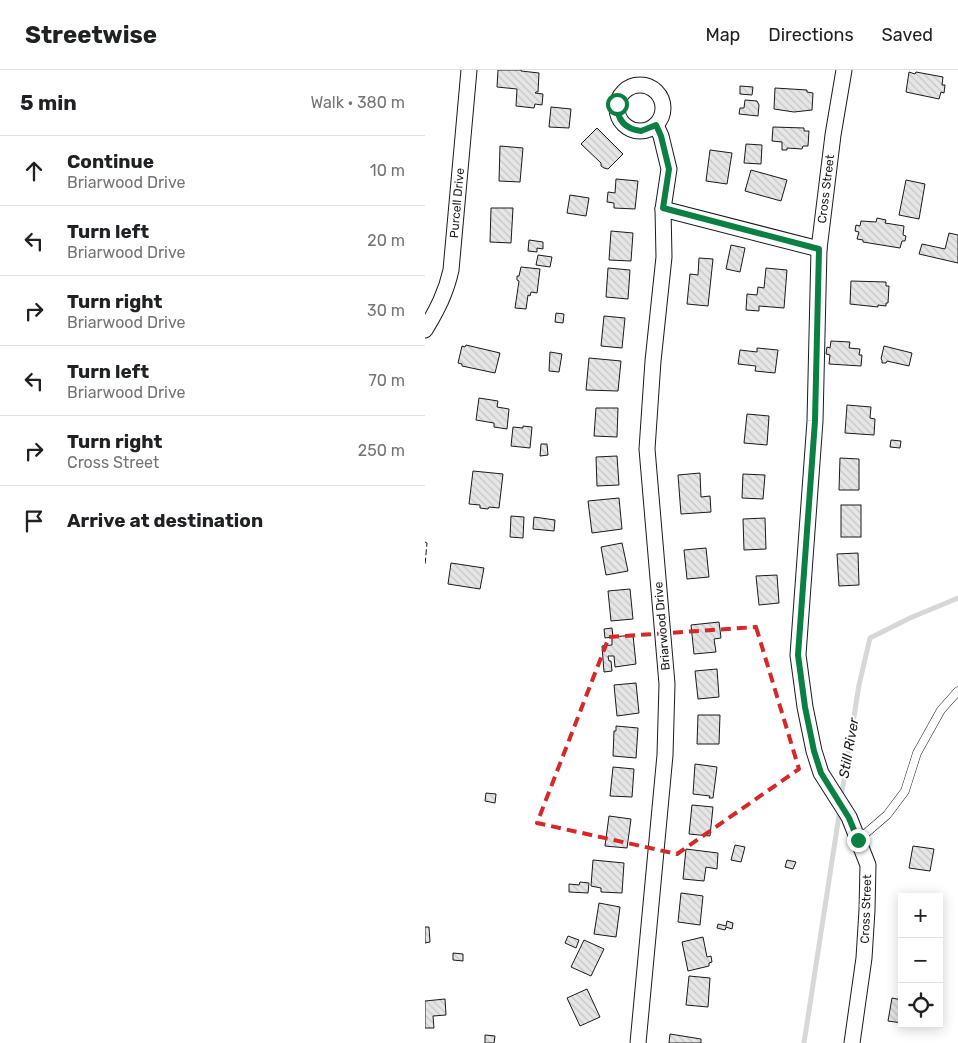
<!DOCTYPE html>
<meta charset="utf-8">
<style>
:root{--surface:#fff;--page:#f6f6f6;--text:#202124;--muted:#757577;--line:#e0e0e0}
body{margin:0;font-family:Rubik,sans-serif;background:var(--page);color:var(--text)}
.controls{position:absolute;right:15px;bottom:15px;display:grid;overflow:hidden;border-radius:0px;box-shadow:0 2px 12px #0003}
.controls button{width:45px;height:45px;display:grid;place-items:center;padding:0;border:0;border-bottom:1px solid var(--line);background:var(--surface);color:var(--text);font:25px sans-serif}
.stop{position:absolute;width:15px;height:15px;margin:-11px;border:4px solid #0b8043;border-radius:50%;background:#fff}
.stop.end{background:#0b8043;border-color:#fff;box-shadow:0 1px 5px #0008}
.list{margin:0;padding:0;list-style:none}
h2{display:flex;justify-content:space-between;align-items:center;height:65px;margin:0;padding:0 20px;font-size:21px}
h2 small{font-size:16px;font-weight:400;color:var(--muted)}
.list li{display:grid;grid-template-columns:32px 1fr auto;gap:15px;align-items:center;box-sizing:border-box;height:70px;padding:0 20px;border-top:1px solid var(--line)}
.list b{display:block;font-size:19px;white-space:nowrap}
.list p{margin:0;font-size:16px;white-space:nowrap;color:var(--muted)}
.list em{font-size:16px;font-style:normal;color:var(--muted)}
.icon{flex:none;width:28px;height:28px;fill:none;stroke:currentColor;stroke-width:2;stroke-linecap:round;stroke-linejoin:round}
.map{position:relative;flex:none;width:533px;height:973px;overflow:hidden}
header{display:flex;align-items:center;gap:30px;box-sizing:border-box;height:70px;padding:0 25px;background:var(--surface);border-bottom:1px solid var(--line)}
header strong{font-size:24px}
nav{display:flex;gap:28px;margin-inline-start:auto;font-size:18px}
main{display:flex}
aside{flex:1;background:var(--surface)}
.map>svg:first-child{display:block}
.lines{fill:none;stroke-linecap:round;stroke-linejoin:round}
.stream{stroke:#d7d7d7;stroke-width:5}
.building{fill:url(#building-back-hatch);stroke:#1a1a1a}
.lane-casing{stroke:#1a1a1a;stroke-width:9}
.street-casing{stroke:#1a1a1a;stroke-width:17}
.lane{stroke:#fff;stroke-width:8}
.street{stroke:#fff;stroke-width:15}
.fence{stroke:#1a1a1a;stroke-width:1;stroke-dasharray:6 2.5;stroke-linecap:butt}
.route{stroke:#0b8043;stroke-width:6}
.marked{fill:none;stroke:#d62828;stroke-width:4;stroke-dasharray:10 6;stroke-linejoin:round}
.labels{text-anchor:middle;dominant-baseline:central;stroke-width:4;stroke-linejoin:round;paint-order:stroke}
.street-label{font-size:12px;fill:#1a1a1a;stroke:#fff}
.water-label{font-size:14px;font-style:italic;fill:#1a1a1a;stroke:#fff}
</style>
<header>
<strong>Streetwise</strong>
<nav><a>Map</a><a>Directions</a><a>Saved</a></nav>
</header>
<main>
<aside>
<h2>5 min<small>Walk · 380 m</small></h2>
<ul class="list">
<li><svg class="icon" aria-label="ahead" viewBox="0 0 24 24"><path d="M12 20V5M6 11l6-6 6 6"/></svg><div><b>Continue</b><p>Briarwood Drive</p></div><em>10 m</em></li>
<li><svg class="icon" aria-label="left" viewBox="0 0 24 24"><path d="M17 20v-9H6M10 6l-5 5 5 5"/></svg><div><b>Turn left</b><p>Briarwood Drive</p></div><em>20 m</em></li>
<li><svg class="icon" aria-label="right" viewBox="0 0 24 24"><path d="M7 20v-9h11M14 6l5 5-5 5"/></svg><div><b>Turn right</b><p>Briarwood Drive</p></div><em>30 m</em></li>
<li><svg class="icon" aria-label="left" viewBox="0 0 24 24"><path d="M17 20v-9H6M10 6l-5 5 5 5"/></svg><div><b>Turn left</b><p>Briarwood Drive</p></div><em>70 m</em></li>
<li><svg class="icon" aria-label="right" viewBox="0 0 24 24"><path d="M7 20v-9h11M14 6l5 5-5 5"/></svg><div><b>Turn right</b><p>Cross Street</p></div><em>250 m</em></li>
<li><svg class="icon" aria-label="arrive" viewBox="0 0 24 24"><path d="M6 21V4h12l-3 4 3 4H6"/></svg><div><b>Arrive at destination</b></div></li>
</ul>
</aside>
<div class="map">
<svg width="533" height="973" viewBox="0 0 533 973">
<defs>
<pattern id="building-back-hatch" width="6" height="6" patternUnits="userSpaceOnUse" patternTransform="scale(1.25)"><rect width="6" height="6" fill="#e6e6e6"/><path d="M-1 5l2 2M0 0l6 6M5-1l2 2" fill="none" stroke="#c5c5c5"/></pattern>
</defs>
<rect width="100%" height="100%" fill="#fff"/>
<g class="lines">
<!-- stream -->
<g class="stream">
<path d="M416,728l18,-113 11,-47 40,-20 48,-20"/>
<path d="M379,973l36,-234"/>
</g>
</g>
<!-- building -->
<g class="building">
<path d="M73,0h23v1l18,2 -1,19h-2l-1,1 8,1 -1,11 -7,-1 -1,4 -18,-2 1,-17 -20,-2z"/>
<path d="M484,2l6,2 1,-2 27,5 -1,8h3l-1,8 -3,-1 -2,7 -33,-7z"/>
<path d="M315,16l13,1 -1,8 -12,-1z"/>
<path d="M350,18l32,2v2l6,1 -1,17 -18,2 -20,-3z"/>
<path d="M320,30l12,1 2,4 -1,11 -19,-2 1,-6h4z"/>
<path d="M126,37l20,2 -2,19 -20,-1z"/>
<path d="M348,57l31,1v3h5l-1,15h-5l-1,3 -15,-1v2h-5v-8l-10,-1z"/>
<path d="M172,58l26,26 -15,15 -4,-1 -3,-2v-3l-20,-19z"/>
<path d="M321,74l16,1 -1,19 -17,-1z"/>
<path d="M75,76l23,2 -3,34 -21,-1z"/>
<path d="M285,80l22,3 -5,31 -21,-3z"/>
<path d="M326,100l36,10 -6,21 -36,-10z"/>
<path d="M191,109l22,2 -3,28 -21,-1v-5l-7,-1 1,-10 7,1z"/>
<path d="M481,110l19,4 -6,35 -20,-4z"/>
<path d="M145,125l19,3 -3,18 -19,-3z"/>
<path d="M66,138h22l-2,35 -21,-1z"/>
<path d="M452,148l9,2 -1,3 19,3 -1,9 3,1 -1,5h-3l-2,7 -37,-6v-2l-6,-1 2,-7 -4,-1 1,-6 4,1 1,-5 15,1z"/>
<path d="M186,161l22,2 -2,28 -22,-1z"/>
<path d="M524,163l9,2v28l-39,-9 3,-10 23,5z"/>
<path d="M104,170l14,2v7l-6,-1v4l-9,-1z"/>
<path d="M306,175l14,3 -5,24 -14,-3z"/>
<path d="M113,185l14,2 -2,10 -14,-2z"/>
<path d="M274,188l14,1 -5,47 -21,-2 3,-30 8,1z"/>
<path d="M96,197l19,2 -3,24 -6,-1 -1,4 -2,-1 -2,14 -11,-1 4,-27 -2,-1v-4h2z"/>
<path d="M183,198l22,2 -2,29 -22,-2z"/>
<path d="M341,198l21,2 -3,38 -25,-2v5l-13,-1 1,-16 10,1 1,-8 6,1z"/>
<path d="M426,211l35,1v4h3l-1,17h-2v3l-8,-1v2l-28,-3z"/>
<path d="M131,243l8,1 -1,9 -8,-1z"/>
<path d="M179,246l21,2 -3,30 -21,-2z"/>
<path d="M406,271l19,1 -1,6 11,1 -1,6h3l-1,11 -32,-2 1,-9 -4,-1 1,-7 3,1z"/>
<path d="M41,275l34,8 -5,20 -33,-7v-2l-4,-1 4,-17 3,1z"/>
<path d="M459,276l28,7 -3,13 -22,-5 -1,2h-4v-3l-1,-1z"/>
<path d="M332,278l21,2 -3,23 -20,-2 1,-5 -18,-2 2,-14 17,2z"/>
<path d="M125,282l12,2 -3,18 -10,-1z"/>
<path d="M164,288l32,3 -3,30 -32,-1z"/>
<path d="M54,328l19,3 -1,6 12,2 -2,20 -13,-2v-4l-18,-3z"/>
<path d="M422,335l24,2 -1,11 5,1 -1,16 -29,-2z"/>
<path d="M171,338h22l-1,29 -23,-1z"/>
<path d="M322,344l22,2 -2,29 -23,-2z"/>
<path d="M98,356l9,1 -2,21 -19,-2 2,-19 10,1z"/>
<path d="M466,370l10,1 -1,7 -10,-1z"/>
<path d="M116,374h6l1,11 -8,1z"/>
<path d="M192,386l2,29 -22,1 -1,-29z"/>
<path d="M415,388l19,1v31h-20z"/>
<path d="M48,401l30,3 -4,34 -10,-1 -1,2 -8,-1v-3l-11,-1z"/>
<path d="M275,403l1,24 9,-1 1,16 -30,2 -3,-39z"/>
<path d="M318,404l22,1 -2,24 -21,-1z"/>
<path d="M194,428l3,31 -30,4 -4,-32z"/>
<rect x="416" y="435" width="20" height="32"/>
<path d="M86,446l13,1 -1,21 -13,-1z"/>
<path d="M109,447l21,3 -1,11 -21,-2z"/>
<path d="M340,448l1,31 -22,1 -1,-31z"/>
<path d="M197,473l6,28 -22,4 -5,-28z"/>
<path d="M281,478l3,29 -22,2 -3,-29z"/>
<path d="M433,483l1,32 -20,1 -2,-32z"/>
<path d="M26,493l33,5 -4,21 -32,-5z"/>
<path d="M352,505l2,28 -20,2 -3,-29z"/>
<path d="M205,519l3,30 -22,2 -3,-30z"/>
<path d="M294,552l2,16 -7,1 2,13 -22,2 -3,-29z"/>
<path d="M187,558l1,9 20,-2 3,29 -21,3 -1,-11h-6l1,5h2l1,10 -8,1 -2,-26 10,-1v-8l-7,1 -1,-9z"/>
<path d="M292,599l2,28 -21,2 -3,-28z"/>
<path d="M211,613l3,30 -22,3 -3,-31z"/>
<path d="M273,645h22l-1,29h-22z"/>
<path d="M191,656l22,2 -2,30 -23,-2 1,-25h2z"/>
<path d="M270,694l22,3 -4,31h-4l1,-2 -17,-2z"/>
<path d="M188,697l21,2 -2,28 -22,-1z"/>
<path d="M61,723l10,1 -1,9 -10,-2z"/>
<path d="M267,735l21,2 -3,29 -21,-2z"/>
<path d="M184,746l22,3 -4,29 -22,-2z"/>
<path d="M310,775l10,2 -4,15 -10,-2z"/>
<path d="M488,776l21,3 -4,22 -21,-3z"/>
<path d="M261,779l32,4 -1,16 -11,-2 -2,14 -21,-2z"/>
<path d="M168,790l31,3 -2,30 -21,-1v-4l-10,-2z"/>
<path d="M362,790l9,2 -3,7 -8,-2z"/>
<path d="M155,812l9,1 -1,10 -19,-1v-8l10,1z"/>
<path d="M256,823l22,3 -3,29 -22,-3z"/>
<path d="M174,833l21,4 -4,30 -22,-3z"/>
<path d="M302,851l6,2 -1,6 -6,-2 -1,3 -8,-2 1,-4 8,2z"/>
<path d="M0,857h4l1,15 -5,1z"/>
<path d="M143,866l11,4 -3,8 -11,-5z"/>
<path d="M278,867l4,20 4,-1 1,6 -3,1v3l-21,5 -6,-29z"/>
<path d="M159,870l20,9 -13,27 -20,-9z"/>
<path d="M28,883l10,1v7l-10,-1z"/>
<path d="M264,906l21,2 -2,29 -22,-2z"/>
<path d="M162,919l13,28 -20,9 -13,-28z"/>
<path d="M467,928l10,2v23l-14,-2z"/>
<path d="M20,929l1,16 -13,1 1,12h-9v-27z"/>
<path d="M245,964l31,5v4h-32z"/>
<path d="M60,965l10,1 -1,7h-9z"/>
</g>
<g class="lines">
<defs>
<path id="lane" d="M433,770l29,-25 18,-24 12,-38 24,-43 17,-19"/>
<g id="street">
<path d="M419,0l-11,65 -14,114 -4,172 -17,234 7,52 9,44 7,22 28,44 19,48 -1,45 -3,48 -12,85"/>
<circle cx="215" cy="38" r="23"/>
<path d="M238,139l156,40"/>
<path d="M0,260c12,-20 21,-37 26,-60l18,-200"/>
<path d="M213,973l27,-288 2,-71 -20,-235 6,-88 11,-104 -1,-48 6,-40 -8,-33 -5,-11"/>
</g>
</defs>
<!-- lane casing -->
<use href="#lane" class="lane-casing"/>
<!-- street casing -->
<use href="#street" class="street-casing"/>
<!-- lane -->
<use href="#lane" class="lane"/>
<!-- street -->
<use href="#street" class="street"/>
<!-- fence -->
<path class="fence" d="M0,472l2,1 -2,22"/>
</g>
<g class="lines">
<!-- route -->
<path class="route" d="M192,34c0,16 8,25 24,27l15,-6 5,11 8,33 -6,39 156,41 -4,172 -17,234 7,52 9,44 7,22 28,45 9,22"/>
</g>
<!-- marked area -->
<path class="marked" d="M331,557l43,142 -122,85 -140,-31 72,-186z"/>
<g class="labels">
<!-- street labels -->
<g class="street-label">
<text transform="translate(401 119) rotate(-83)">Cross Street</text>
<text transform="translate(32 133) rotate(-85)">Purcell Drive</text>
<text transform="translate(237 556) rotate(-95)">Briarwood Drive</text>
<text transform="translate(441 839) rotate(-88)">Cross Street</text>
</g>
<!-- water labels -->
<g class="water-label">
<text transform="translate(424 678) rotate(-80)">Still River</text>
</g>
</g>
</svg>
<div class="controls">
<button>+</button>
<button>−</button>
<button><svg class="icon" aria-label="locate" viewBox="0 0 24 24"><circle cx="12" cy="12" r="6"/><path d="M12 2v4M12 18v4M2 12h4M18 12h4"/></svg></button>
</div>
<div class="stop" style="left:192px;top:34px"></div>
<div class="stop end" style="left:433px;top:770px"></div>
</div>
</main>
